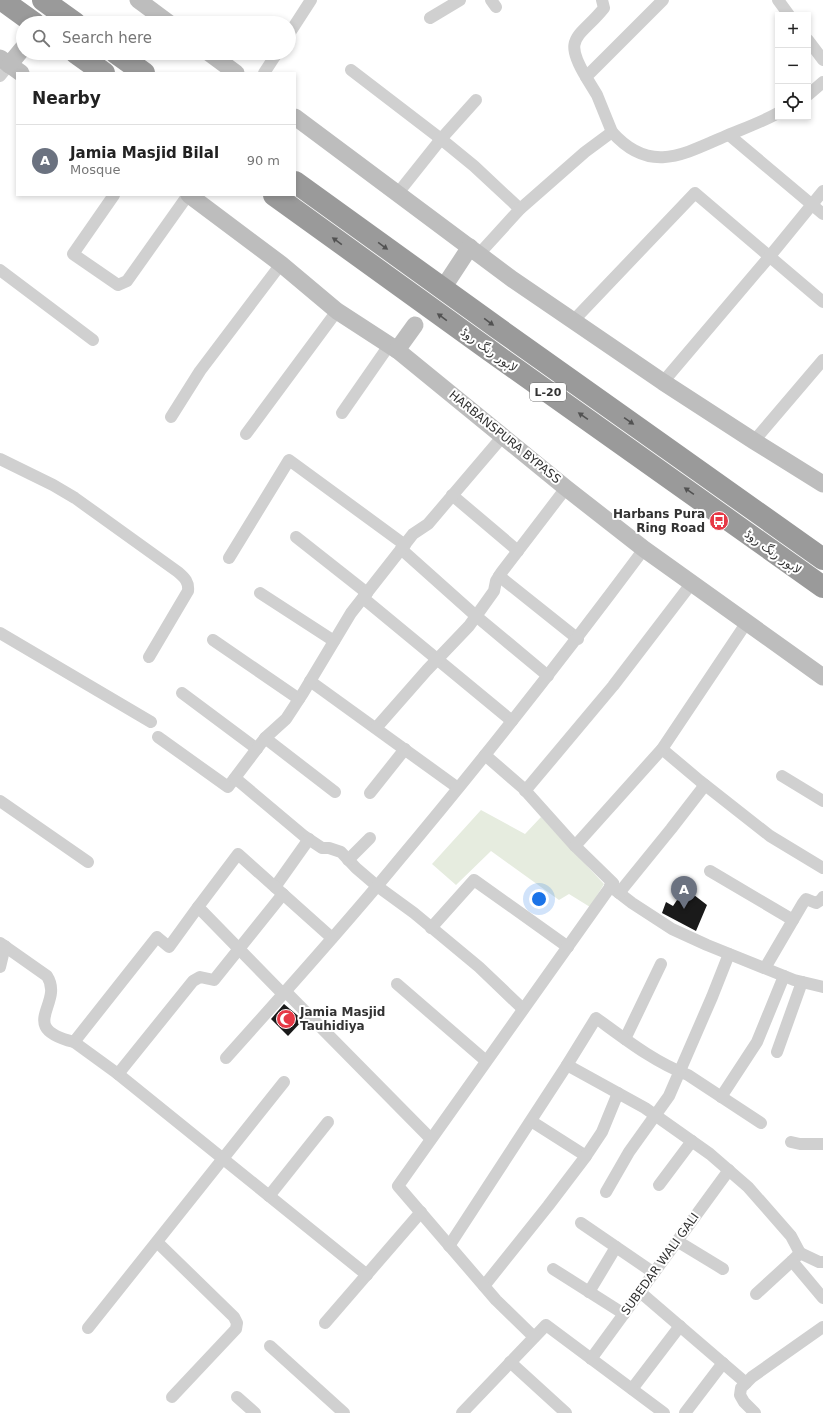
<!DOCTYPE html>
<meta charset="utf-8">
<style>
:root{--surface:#fff;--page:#f6f6f6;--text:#222;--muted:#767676;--line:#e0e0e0;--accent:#e63946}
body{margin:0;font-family:"DejaVu Sans",Vazirmatn,sans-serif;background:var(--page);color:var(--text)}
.controls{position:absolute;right:12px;top:12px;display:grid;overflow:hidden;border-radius:0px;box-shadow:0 2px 6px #0003}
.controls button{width:36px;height:36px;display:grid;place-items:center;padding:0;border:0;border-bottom:1px solid var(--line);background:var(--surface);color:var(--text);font:20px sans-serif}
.you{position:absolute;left:539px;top:899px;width:14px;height:14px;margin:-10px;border:3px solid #fff;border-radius:50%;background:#1a73e8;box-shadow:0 0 0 6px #1a73e833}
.badge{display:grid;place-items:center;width:26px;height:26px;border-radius:50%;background:var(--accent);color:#fff;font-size:13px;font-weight:700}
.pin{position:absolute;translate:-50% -33px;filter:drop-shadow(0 1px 2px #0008)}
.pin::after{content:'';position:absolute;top:21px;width:14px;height:12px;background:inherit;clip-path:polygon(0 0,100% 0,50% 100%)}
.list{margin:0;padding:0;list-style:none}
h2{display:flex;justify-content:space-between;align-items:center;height:52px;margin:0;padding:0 16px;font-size:17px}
h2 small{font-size:13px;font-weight:400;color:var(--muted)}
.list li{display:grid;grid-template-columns:26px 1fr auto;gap:12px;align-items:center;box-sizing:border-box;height:72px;padding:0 16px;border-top:1px solid var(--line)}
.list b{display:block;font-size:15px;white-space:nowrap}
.list p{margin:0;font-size:13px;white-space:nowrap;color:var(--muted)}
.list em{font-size:13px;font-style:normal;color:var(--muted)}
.icon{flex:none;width:22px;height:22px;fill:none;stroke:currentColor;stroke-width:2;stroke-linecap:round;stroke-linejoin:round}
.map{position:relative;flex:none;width:823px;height:1413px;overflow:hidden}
.search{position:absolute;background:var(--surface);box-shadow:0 2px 6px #0003;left:16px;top:16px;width:280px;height:44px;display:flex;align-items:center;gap:10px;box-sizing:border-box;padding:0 14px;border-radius:22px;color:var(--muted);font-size:15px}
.panel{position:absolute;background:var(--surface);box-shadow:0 2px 6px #0003;left:16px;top:72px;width:280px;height:124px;border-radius:0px}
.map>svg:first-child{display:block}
.green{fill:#e6ecdf}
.building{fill:#1a1a1a}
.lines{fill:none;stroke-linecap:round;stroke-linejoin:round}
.street{stroke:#d0d0d0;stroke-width:12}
.secondary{stroke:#bdbdbd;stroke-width:17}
.highway{stroke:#9a9a9a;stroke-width:22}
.oneway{fill:#525252}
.labels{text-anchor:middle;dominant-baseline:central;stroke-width:4;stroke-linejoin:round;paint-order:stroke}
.shield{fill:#fff;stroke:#707070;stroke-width:1}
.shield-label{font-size:11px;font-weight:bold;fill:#333}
.street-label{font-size:12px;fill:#333;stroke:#fff}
.poi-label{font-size:12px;font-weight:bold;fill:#333;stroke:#fff;text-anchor:end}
</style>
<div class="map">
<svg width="823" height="1413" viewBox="0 0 823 1413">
<rect width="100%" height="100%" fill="#fff"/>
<!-- green -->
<path class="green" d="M481,810l44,24 16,-17 63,67 -14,23 -21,-13 -10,6 -68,-49 -35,34 -24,-21z"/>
<!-- building -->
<g class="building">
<path d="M685,888l22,17 -11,26 -34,-18 4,-11 7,4z"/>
<path d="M284,1004l19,16 -15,16 -17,-17z"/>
</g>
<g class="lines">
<!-- street -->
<g class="street">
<path d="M491,0l5,7"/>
<path d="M778,0l11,15"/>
<path d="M430,18l30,-18"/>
<path d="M289,34l22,-34"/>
<path d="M808,40l15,20"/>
<path d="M351,70l90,69 33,27 46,43"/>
<path d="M264,73l13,-20"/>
<path d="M0,76l9,-11"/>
<path d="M586,77c-25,-41 -6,-39 18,-69l-2,-8"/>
<path d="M808,95l15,-13"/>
<path d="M612,132l-15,-37 -11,-18 77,-77"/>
<path d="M729,135l94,79"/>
<path d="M398,193l43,-54 35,-39"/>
<path d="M114,195l-41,59 45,31 9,-4 61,-86"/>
<path d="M479,254l41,-45 65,-57 27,-20c38,43 72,22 116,3 17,-7 34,-13 50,-22"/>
<path d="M0,270l93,70"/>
<path d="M573,321l122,-128 128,109"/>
<path d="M663,382l107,-126 53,-65"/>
<path d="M342,413l48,-69"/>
<path d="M171,417l29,-46 81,-107"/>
<path d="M246,434l91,-123"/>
<path d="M754,441l69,-81"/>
<path d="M0,459l53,26 22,13 103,74c7,6 11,10 10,19l-39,66"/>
<path d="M452,495l66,56"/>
<path d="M296,537l71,56"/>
<path d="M401,549l75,67 72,60"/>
<path d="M229,558l60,-98 116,85"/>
<path d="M499,576l79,63"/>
<path d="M260,593l74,48"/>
<path d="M363,598l149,123"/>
<path d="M0,633l151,89"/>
<path d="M213,640l86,59"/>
<path d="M310,681l148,107"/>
<path d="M182,693l75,56"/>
<path d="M376,728l51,-58 42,-44 25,-35 2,-10 5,-8 65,-85"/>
<path d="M158,737l70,50 37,-49 21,-19 17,-26 48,-80 62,-79 15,-10 75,-88"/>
<path d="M265,738l70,54"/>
<path d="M662,749l38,32 70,55 53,32"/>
<path d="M485,755l38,33 52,58"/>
<path d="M782,776l41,25"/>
<path d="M235,778l69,58 18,12h7l12,4 15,16 21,18 37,27 65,54 44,42"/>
<path d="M525,791l88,-105 78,-102"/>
<path d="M370,793l35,-44"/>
<path d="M0,801l88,61"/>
<path d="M348,860l22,-22"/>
<path d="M710,871l83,49"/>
<path d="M610,886l22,17 40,26 35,16 87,35 29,7"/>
<path d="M275,887l34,-48"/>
<path d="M619,893l52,-64 34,-44"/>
<path d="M198,907l40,-53 94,84"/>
<path d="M431,928l43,-48 94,67"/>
<path d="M0,943l47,33c18,28 -32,51 27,66l44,32 249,201"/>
<path d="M0,967l5,-21"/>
<path d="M765,968l38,-65 3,-4 10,4 5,-3 2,-3"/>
<path d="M397,984l89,77"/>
<path d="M285,991l146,148"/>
<path d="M625,1039l36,-75"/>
<path d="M74,1042l83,-105 12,10 29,-40 85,87"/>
<path d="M777,1052l25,-70"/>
<path d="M226,1058c58,-65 117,-130 172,-197 85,-101 167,-206 246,-312"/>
<path d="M567,1065l29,-47c29,21 58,44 92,57l73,48"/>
<path d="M118,1074l75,-93 7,-4 14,3 69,-86"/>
<path d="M721,1097l36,-55 27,-66"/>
<path d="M531,1121l55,35"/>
<path d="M791,1142l9,2h23"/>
<path d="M659,1185l33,-44"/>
<path d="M606,1192l23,-40 40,-56 43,-99 17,-43"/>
<path d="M269,1196l59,-74"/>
<path d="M581,1223l73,50"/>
<path d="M677,1241l46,28"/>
<path d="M157,1242l77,75 3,6 -1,6 -64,68"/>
<path d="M449,1246l118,-181 78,43 65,46 38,33 43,49 9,17"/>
<path d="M823,1262h-4l-19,-9 -8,8 31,37"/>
<path d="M553,1269l71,45"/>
<path d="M484,1286l64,-80 38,-50 16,-24 16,-39"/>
<path d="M589,1292l27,-45"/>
<path d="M640,1292l106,91"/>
<path d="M756,1294l36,-33"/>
<path d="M325,1323l96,-111"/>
<path d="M88,1328l196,-246"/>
<path d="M534,1337l-38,-37 -98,-114 215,-303 -38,-37 87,-97 85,-127"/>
<path d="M270,1346l74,67"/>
<path d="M591,1359l138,-189"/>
<path d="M510,1362l56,51"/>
<path d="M632,1389l48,-63"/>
<path d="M237,1397l18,16"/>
<path d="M462,1413l84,-88 118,88"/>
<path d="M685,1413l38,-50"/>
<path d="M755,1413l-11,-11 -4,-7 1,-7 11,-11 71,-50"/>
</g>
<!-- secondary -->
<g class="secondary">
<path d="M138,0l31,23"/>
<path d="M209,53l27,20"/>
<path d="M0,58l21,15"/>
<path d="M9,65l14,-17"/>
<path d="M295,117l217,162 151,103 91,59 69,43"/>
<path d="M189,195l92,69 56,47 60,39 169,138 78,61 179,128"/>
<path d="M449,279l21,-32"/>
<path d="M397,350l18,-25"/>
</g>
<!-- highway -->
<g class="highway">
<path d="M2,0l32,23"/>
<path d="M43,0l32,23"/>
<path d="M76,53l28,20"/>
<path d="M116,53l28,20"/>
<path d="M295,182l204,147 324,230"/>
<path d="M274,195l215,155 334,237"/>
</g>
</g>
<!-- one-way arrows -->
<defs><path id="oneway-solid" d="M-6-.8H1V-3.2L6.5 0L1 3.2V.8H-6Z"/></defs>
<g class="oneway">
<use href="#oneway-solid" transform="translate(337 241) rotate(-144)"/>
<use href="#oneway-solid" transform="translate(383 246) rotate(36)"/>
<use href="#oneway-solid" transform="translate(442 317) rotate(-144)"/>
<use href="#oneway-solid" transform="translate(489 322) rotate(36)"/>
<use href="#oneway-solid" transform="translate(583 416) rotate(-145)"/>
<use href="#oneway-solid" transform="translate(629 421) rotate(35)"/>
<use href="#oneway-solid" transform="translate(689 491) rotate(-145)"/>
</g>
<!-- icons -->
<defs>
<symbol id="bus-disc" viewBox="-11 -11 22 22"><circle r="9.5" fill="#e63946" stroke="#fff"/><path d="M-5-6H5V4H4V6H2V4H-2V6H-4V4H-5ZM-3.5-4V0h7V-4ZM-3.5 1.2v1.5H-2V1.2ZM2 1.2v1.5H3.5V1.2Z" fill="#fff"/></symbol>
<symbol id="mosque-disc" viewBox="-11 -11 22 22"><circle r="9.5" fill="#e63946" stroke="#fff"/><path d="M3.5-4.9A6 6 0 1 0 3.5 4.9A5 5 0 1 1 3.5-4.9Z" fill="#fff"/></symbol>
</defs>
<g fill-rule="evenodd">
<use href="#bus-disc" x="708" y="510" width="22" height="22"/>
<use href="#mosque-disc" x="275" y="1008" width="22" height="22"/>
</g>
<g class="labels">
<!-- shield labels -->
<rect class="shield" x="530" y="383" width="36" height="18" rx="3"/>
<g class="shield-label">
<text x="548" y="392">L-20</text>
</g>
<!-- street labels -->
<g class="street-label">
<text transform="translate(489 350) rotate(36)">لاہور رنگ روڈ</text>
<text transform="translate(505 437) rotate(39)">HARBANSPURA BYPASS</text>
<text transform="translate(773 552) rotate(36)">لاہور رنگ روڈ</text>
<text transform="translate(660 1264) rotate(-54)">SUBEDAR WALI GALI</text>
</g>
<!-- poi labels -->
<g class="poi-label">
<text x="705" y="514">Harbans Pura<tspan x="705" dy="14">Ring Road</tspan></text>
<text x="300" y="1012" text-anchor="start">Jamia Masjid<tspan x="300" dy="14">Tauhidiya</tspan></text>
</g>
</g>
</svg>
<div class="controls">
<button>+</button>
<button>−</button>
<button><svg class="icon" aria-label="locate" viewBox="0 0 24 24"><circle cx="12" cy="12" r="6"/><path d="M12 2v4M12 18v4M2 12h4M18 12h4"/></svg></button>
</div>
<div class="you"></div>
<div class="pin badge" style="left:684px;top:909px;background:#6b7280">A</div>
<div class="search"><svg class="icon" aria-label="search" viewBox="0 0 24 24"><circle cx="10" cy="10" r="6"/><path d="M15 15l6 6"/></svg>Search here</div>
<section class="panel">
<h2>Nearby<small></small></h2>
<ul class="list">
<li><span class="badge" style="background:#6b7280">A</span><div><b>Jamia Masjid Bilal</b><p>Mosque</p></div><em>90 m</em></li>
</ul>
</section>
</div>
